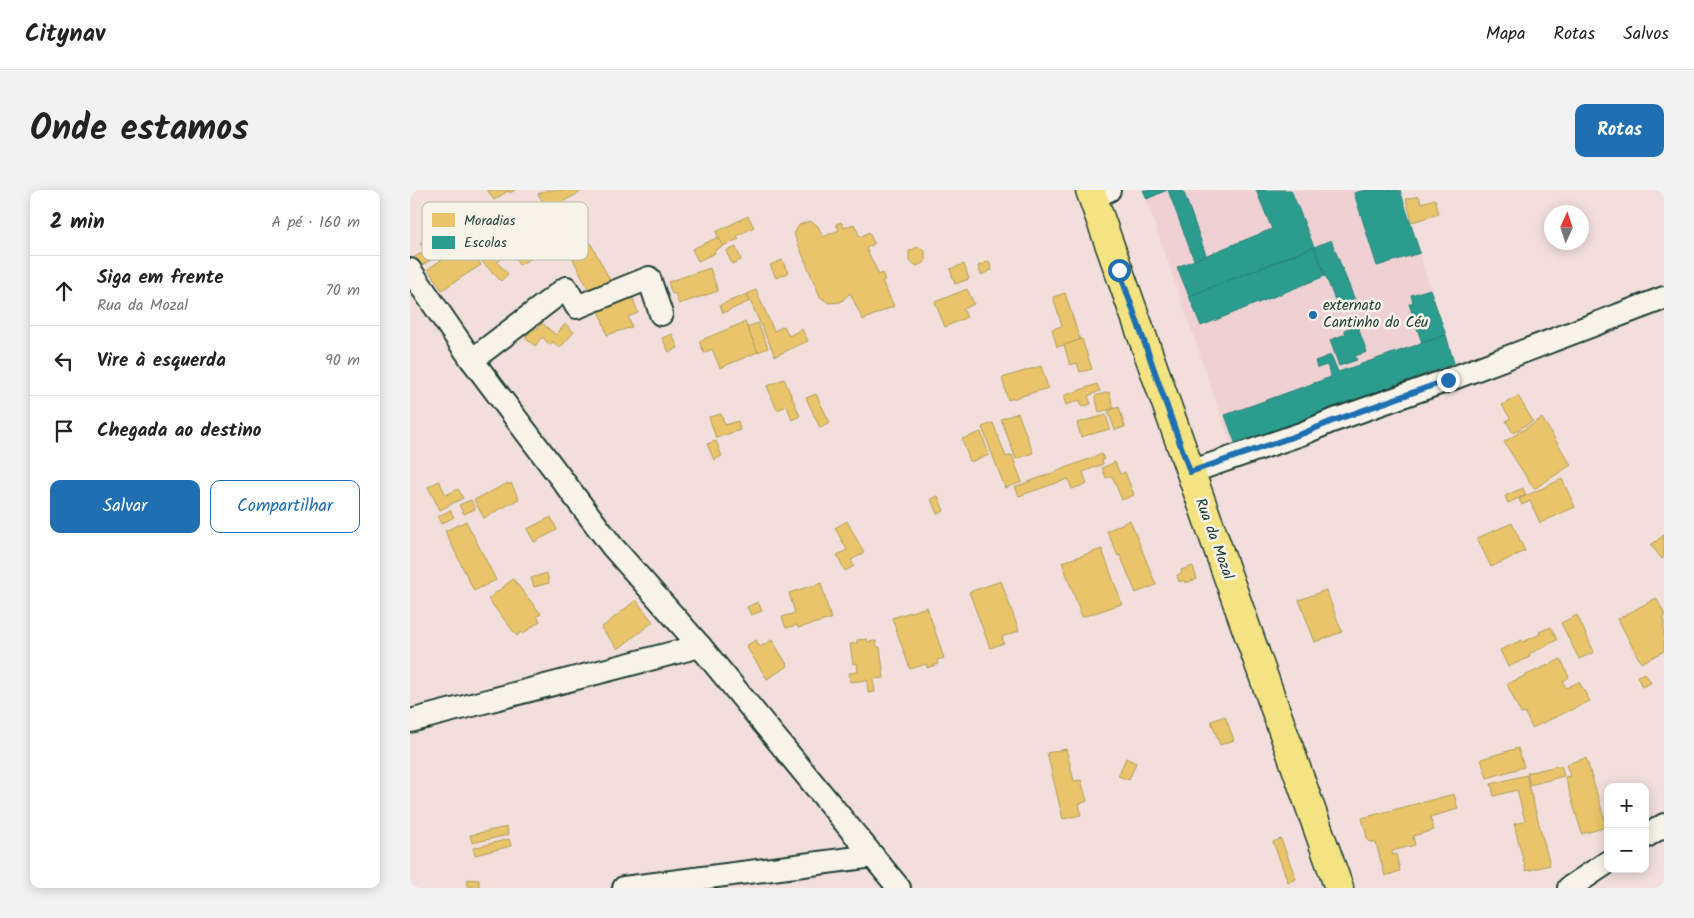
<!DOCTYPE html>
<html lang="pt">
<meta charset="utf-8">
<style>
:root{--surface:#fff;--page:#f2f2f2;--text:#222;--muted:#767676;--line:#e0e0e0;--accent:#1f6fb2}
body{margin:0;font-family:Kalam,sans-serif;background:var(--page);color:var(--text)}
.controls{position:absolute;right:15px;bottom:15px;display:grid;overflow:hidden;border-radius:10px;box-shadow:0 2px 12px #0003}
.controls button{width:45px;height:45px;display:grid;place-items:center;padding:0;border:0;border-bottom:1px solid var(--line);background:var(--surface);color:var(--text);font:25px sans-serif}
.compass{position:absolute;left:1134px;top:15px;width:45px;height:45px;border-radius:50%;background:var(--surface);box-shadow:0 2px 12px #0003;rotate:3deg}
.stop{position:absolute;width:15px;height:15px;margin:-11px;border:4px solid #1f6fb2;border-radius:50%;background:#fff}
.stop.end{background:#1f6fb2;border-color:#fff;box-shadow:0 1px 5px #0008}
.list{margin:0;padding:0;list-style:none}
h2{display:flex;justify-content:space-between;align-items:center;height:65px;margin:0;padding:0 20px;font-size:21px}
h2 small{font-size:16px;font-weight:400;color:var(--muted)}
.list li{display:grid;grid-template-columns:32px 1fr auto;gap:15px;align-items:center;box-sizing:border-box;height:70px;padding:0 20px;border-top:1px solid var(--line)}
.list b{display:block;font-size:19px;white-space:nowrap}
.list p{margin:0;font-size:16px;white-space:nowrap;color:var(--muted)}
.list em{font-size:16px;font-style:normal;color:var(--muted)}
.actions{display:flex;gap:10px;padding:15px 20px}
.actions a{flex:1;padding:11px 0;border:1px solid var(--accent);border-radius:10px;text-align:center;font-size:18px;color:var(--accent)}
.actions .main{background:var(--accent);color:#fff}
.icon{flex:none;width:28px;height:28px;fill:none;stroke:currentColor;stroke-width:2;stroke-linecap:round;stroke-linejoin:round}
.map{position:relative;flex:none;width:1254px;height:698px;overflow:hidden;border-radius:10px}
header{display:flex;align-items:center;gap:30px;box-sizing:border-box;height:70px;padding:0 25px;background:var(--surface);border-bottom:1px solid var(--line)}
header strong{font-size:24px}
nav{display:flex;gap:28px;margin-inline-start:auto;font-size:18px}
.intro{display:flex;align-items:center;justify-content:space-between;box-sizing:border-box;height:120px;padding:0 30px}
h1{margin:0;font-size:35px}
.button{padding:12px 22px;border-radius:10px;background:var(--accent);color:#fff;font-size:18px;font-weight:700}
main{display:flex;gap:30px;padding:0 30px}
aside{flex:1;background:var(--surface);border-radius:10px;box-shadow:0 2px 12px #0003}
.map>svg:first-child{display:block}
.built{fill:#efd1d4}
.homes{fill:#e9c46a;stroke:#ac9c5a}
.schools{fill:#2a9d8f;stroke:#278074}
.lines{fill:none;stroke-linecap:round;stroke-linejoin:round}
.minor-casing{stroke:#1f3d34;stroke-width:26}
.major-casing{stroke:#1f3d34;stroke-width:31}
.minor{stroke:#f7f3e8;stroke-width:22}
.major{stroke:#f4e382;stroke-width:28}
.route{stroke:#1f6fb2;stroke-width:6}
.poi-dot{fill:#1f6fb2;stroke:#f7f3e8;stroke-width:2}
.labels{text-anchor:middle;dominant-baseline:central;stroke-width:5;stroke-linejoin:round;paint-order:stroke}
.poi-label{font-size:15px;fill:#1f3d34;stroke:#f7f3e8;text-anchor:start}
.street-label{font-size:15px;fill:#1f3d34;stroke:#f7f3e8}
.key{fill:#f7f3e8;stroke:#b6bcb2;stroke-width:1}
.key-label{font-size:14px;fill:#1f3d34}
</style>
<header>
<strong>Citynav</strong>
<nav><a>Mapa</a><a>Rotas</a><a>Salvos</a></nav>
</header>
<div class="intro"><h1>Onde estamos</h1><a class="button">Rotas</a></div>
<main>
<aside>
<h2>2 min<small>A pé · 160 m</small></h2>
<ul class="list">
<li><svg class="icon" aria-label="ahead" viewBox="0 0 24 24"><path d="M12 20V5M6 11l6-6 6 6"/></svg><div><b>Siga em frente</b><p>Rua da Mozal</p></div><em>70 m</em></li>
<li><svg class="icon" aria-label="left" viewBox="0 0 24 24"><path d="M17 20v-9H6M10 6l-5 5 5 5"/></svg><div><b>Vire à esquerda</b></div><em>90 m</em></li>
<li><svg class="icon" aria-label="arrive" viewBox="0 0 24 24"><path d="M6 21V4h12l-3 4 3 4H6"/></svg><div><b>Chegada ao destino</b></div></li>
</ul>
<div class="actions"><a class="main">Salvar</a><a>Compartilhar</a></div>
</aside>
<div class="map">
<svg width="1254" height="698" viewBox="0 0 1254 698">
<rect width="100%" height="100%" fill="#f2dfdc"/>
<filter id="ink" filterUnits="userSpaceOnUse"><feTurbulence type="fractalNoise" baseFrequency=".02" numOctaves="2"/><feDisplacementMap in="SourceGraphic" scale="10" xChannelSelector="R" yChannelSelector="G"/><feConvolveMatrix kernelMatrix="1 2 1 2 8 2 1 2 1" color-interpolation-filters="sRGB"/></filter>
<g filter="url(#ink)">
<!-- built -->
<path class="built" d="M733,0h257l54,173 -218,82h-5z"/>
<!-- homes -->
<g class="homes">
<path d="M77,0h28l-5,3 -2,-2 -14,9z"/>
<path d="M137,0h37l-36,20 -10,-16z"/>
<path d="M1009,6l2,7 14,-4 4,15 -27,8 -6,-23z"/>
<path d="M135,15l6,12 -2,2 12,23 -42,23 -19,-36z"/>
<path d="M338,26l6,11 -17,9 2,3 -16,7 -7,-14z"/>
<path d="M24,30l17,28 -34,20 -6,-9 14,-8 -5,-8 13,-7 -7,-11z"/>
<path d="M400,31l8,5 5,11 16,-7 -3,-6 5,-2 3,6 10,-4 6,13 9,-5 5,12 -8,4 13,27 3,-2 3,7 -3,1 12,25 -31,14 -13,-27 -9,9 -12,1 -9,-6 -26,-63 5,-9z"/>
<path d="M309,47l4,9 -9,5 1,2 -17,8 -6,-12z"/>
<path d="M180,52l22,42 -21,10 -21,-41z"/>
<path d="M56,53l15,22 -39,25 -14,-21z"/>
<path d="M82,53l12,13 -7,6 11,12 -7,7 -24,-24z"/>
<path d="M326,57l5,13 -9,4 -6,-13z"/>
<path d="M508,57l7,4v11l-8,4 -8,-5v-10z"/>
<path d="M372,70l6,13 -12,5 -6,-13z"/>
<path d="M579,71l3,9 -11,5 -3,-9z"/>
<path d="M554,74l5,15 -14,5 -5,-15z"/>
<path d="M300,78l8,23 -39,13 -4,-11 -3,1 -4,-12z"/>
<path d="M557,99l7,15 -11,5 4,8 -22,10 -10,-25z"/>
<path d="M346,100l18,41 10,-5 5,10 13,-7 6,12 -33,15 -28,-62z"/>
<path d="M655,103l15,47 -23,7 -5,-18 10,-3 -9,-29z"/>
<path d="M337,104l3,7 -27,12 -3,-8z"/>
<path d="M222,106l6,17 -10,4 4,10 -25,8 -9,-28z"/>
<path d="M335,132l13,30 -38,16 -8,-19 -8,4 -5,-12z"/>
<path d="M132,133l14,12 9,-11 9,8 -14,16 -7,-6 -3,3 -8,-8 -7,9 -10,-8 8,-10 3,2z"/>
<path d="M348,133l10,25 -10,4 -11,-25z"/>
<path d="M262,144l6,14 -9,4 -7,-14z"/>
<path d="M672,149l10,30 -12,3 -3,-9 -7,2 -6,-20z"/>
<path d="M631,176l7,22 -40,12 -6,-22z"/>
<path d="M374,189l16,37 -8,4 -5,-14 -10,4 -10,-24z"/>
<path d="M687,194l3,7 -12,5 3,8 -9,3 -2,-7 -14,5 -3,-9z"/>
<path d="M699,202l5,16 -15,4 -4,-16z"/>
<path d="M406,204l14,29 -10,5 -14,-30z"/>
<path d="M1108,206l15,25 -20,12 -7,-12 4,-3 -8,-13z"/>
<path d="M709,217l6,20 -10,3 -7,-19z"/>
<path d="M608,223l15,40 -17,6 -15,-40z"/>
<path d="M311,224l4,11 13,-4 2,9 -24,8 -7,-21z"/>
<path d="M696,225l4,14 -29,8 -4,-14z"/>
<path d="M1132,228l29,47 -37,24 -30,-47z"/>
<path d="M583,233l13,34 6,-2 10,27 -17,6 -23,-61z"/>
<path d="M571,242l8,23 -19,7 -8,-23z"/>
<path d="M306,251l6,15 -8,4 -7,-16z"/>
<path d="M692,264l2,6h-2l1,4 -20,8 4,12 -15,5 -4,-10 -49,17 -4,-9z"/>
<path d="M705,272l5,12 5,-2 9,23 -12,5 -10,-24 -6,2 -4,-10z"/>
<path d="M1152,289l13,28 -35,16 -10,-22 -8,4 -3,-6z"/>
<path d="M29,291l7,14 12,-6 5,9 -23,12 -12,-23z"/>
<path d="M98,293l1,2 2,-2 8,16 -35,19 -10,-18z"/>
<path d="M1113,298l3,7 -18,8 -3,-7z"/>
<path d="M528,306l6,15 -7,3 -6,-15z"/>
<path d="M61,310l4,9 -11,5 -5,-9z"/>
<path d="M40,320l4,7 -13,7 -3,-7z"/>
<path d="M141,327l6,13 -23,12 -7,-13z"/>
<path d="M720,330l26,65 -20,8 -16,-38 -2,1 -11,-25z"/>
<path d="M56,331l30,59 -22,11 -29,-60z"/>
<path d="M437,331l17,32 -13,7 3,6 -9,5 -8,-16 10,-5 -12,-22z"/>
<path d="M1102,333l13,28 -34,16 -14,-29z"/>
<path d="M1254,345v22l-2,2 -11,-14z"/>
<path d="M692,359l20,55 -40,13 -20,-55z"/>
<path d="M783,376l4,13 -12,4 -1,-3 -5,2 -2,-7 5,-2 -1,-3z"/>
<path d="M137,383l2,10 -15,4 -3,-9z"/>
<path d="M103,389l28,35 -4,2 3,5 -17,13 -2,-2 -4,4 -29,-37z"/>
<path d="M591,391l18,50 -17,6 2,6 -14,5 -21,-56z"/>
<path d="M411,393l10,36 -33,9 -1,-3 -11,3 -4,-11 13,-4 -6,-20z"/>
<path d="M916,400l16,42 -27,10 -16,-42z"/>
<path d="M1246,408l8,15v38l-23,12 -23,-44z"/>
<path d="M226,410l17,22 -35,27 -17,-21z"/>
<path d="M348,412l4,9 -11,4 -4,-8z"/>
<path d="M517,417l17,51 -7,2 1,4 -11,4 -1,-4 -16,5 -18,-51z"/>
<path d="M1167,425l17,37 -15,7 -18,-36z"/>
<path d="M1141,437l6,13 -28,14 1,3 -22,10 -8,-17 22,-10 1,2 17,-8 -1,-2z"/>
<path d="M457,449l1,3 8,-1 1,6h3l4,31 -11,1 2,13 -7,1 -1,-13 -17,2 -1,-9 9,-1 -1,-9 -4,1 -3,-20 7,-1v-3z"/>
<path d="M346,450l4,7 12,-7 16,26 -21,13 -21,-33z"/>
<path d="M1151,469l8,18 -6,5 3,6 13,-6 11,19 -58,27 -7,-15 -4,1 -14,-30z"/>
<path d="M1235,483l6,10 -9,4 -5,-11z"/>
<path d="M815,526l9,24 -14,5 -9,-24z"/>
<path d="M1108,558l6,19 -37,11 -6,-19z"/>
<path d="M656,559l8,32 7,-1 6,21 -8,3 2,11 -18,4 -16,-66z"/>
<path d="M716,568l10,5 -7,17 -11,-4z"/>
<path d="M1176,568l21,69 -25,7 -17,-57 5,-1 -4,-12z"/>
<path d="M1151,575l3,11 -34,9 -3,-12z"/>
<path d="M1116,585l24,90 -24,6 -12,-47 11,-3 -8,-31 -23,6 -3,-12z"/>
<path d="M1044,604l4,15 -28,8 4,13 -21,6 2,9 -23,6 1,4 3,-1 4,17 -15,5 -9,-33 -8,-2 -6,-23z"/>
<path d="M97,637l1,8 -36,8 -2,-8z"/>
<path d="M99,649l2,7 -36,9 -2,-7z"/>
<path d="M871,649l15,40 -8,3 -15,-40z"/>
<path d="M58,689l11,1v7l-12,-1z"/>
</g>
<!-- schools -->
<g class="schools">
<path d="M733,0h24l-20,9z"/>
<path d="M758,0h15l23,65 -12,5z"/>
<path d="M846,0h35l23,57 -125,49 -12,-29 95,-38z"/>
<path d="M955,0h35l20,63 -43,13 -23,-73z"/>
<path d="M921,50l25,63 -17,7 -25,-63z"/>
<path d="M904,57l11,29 -124,50 -12,-30z"/>
<path d="M1020,99l16,46 -24,8 -13,-39 4,-2 -2,-7z"/>
<path d="M947,135l10,27 -12,4 2,4 -18,6 -9,-26 16,-6 -2,-4z"/>
<path d="M1036,145l8,28 -218,82 -11,-30 106,-38 -4,-12 -10,3 -2,-7 16,-6 7,17z"/>
</g>
<g class="lines">
<defs>
<g id="minor">
<path d="M683,7l16,-7"/>
<path d="M0,80l62,90 140,186 88,100 199,242"/>
<path d="M62,170l94,-72 11,19 72,-29 12,36"/>
<path d="M780,282l114,-39 25,-11 119,-42 216,-82"/>
<path d="M0,531l290,-75"/>
<path d="M1235,647l19,-12"/>
<path d="M214,698l249,-32"/>
<path d="M1159,698l39,-26"/>
</g>
<path id="major" d="M680,0l249,698"/>
</defs>
<!-- minor casing -->
<use href="#minor" class="minor-casing"/>
<!-- major casing -->
<use href="#major" class="major-casing"/>
<!-- minor -->
<use href="#minor" class="minor"/>
<!-- major -->
<use href="#major" class="major"/>
</g>
</g>
<g class="lines" filter="url(#ink)">
<!-- route -->
<path class="route" d="M709,80l71,202 114,-39 26,-11 118,-42"/>
</g>
<!-- markers -->
<circle class="poi-dot" cx="903" cy="125" r="5"/>
<g class="labels">
<!-- poi labels -->
<g class="poi-label">
<text x="913" y="116">externato<tspan x="913" dy="17">Cantinho do Céu</tspan></text>
</g>
<!-- street labels -->
<g class="street-label">
<text transform="translate(804 349) rotate(70)">Rua da Mozal</text>
</g>
</g>
<!-- legend -->
<rect x="12" y="12" width="166" height="58" rx="8" class="key"/>
<rect x="22" y="23" width="23" height="14" fill="#e9c46a"/>
<rect x="22" y="46" width="23" height="13" fill="#2a9d8f"/>
<g class="key-label">
<text x="54" y="35">Moradias</text>
<text x="54" y="57">Escolas</text>
</g>
</svg>
<div class="controls">
<button>+</button>
<button>−</button>
</div>
<svg class="compass" viewBox="-18 -18 36 36"><path d="M0-13l5 13h-10z" fill="#e53935"/><path d="M0 13l5-13h-10z" fill="#767676"/></svg>
<div class="stop" style="left:709px;top:80px"></div>
<div class="stop end" style="left:1038px;top:190px"></div>
</div>
</main>
